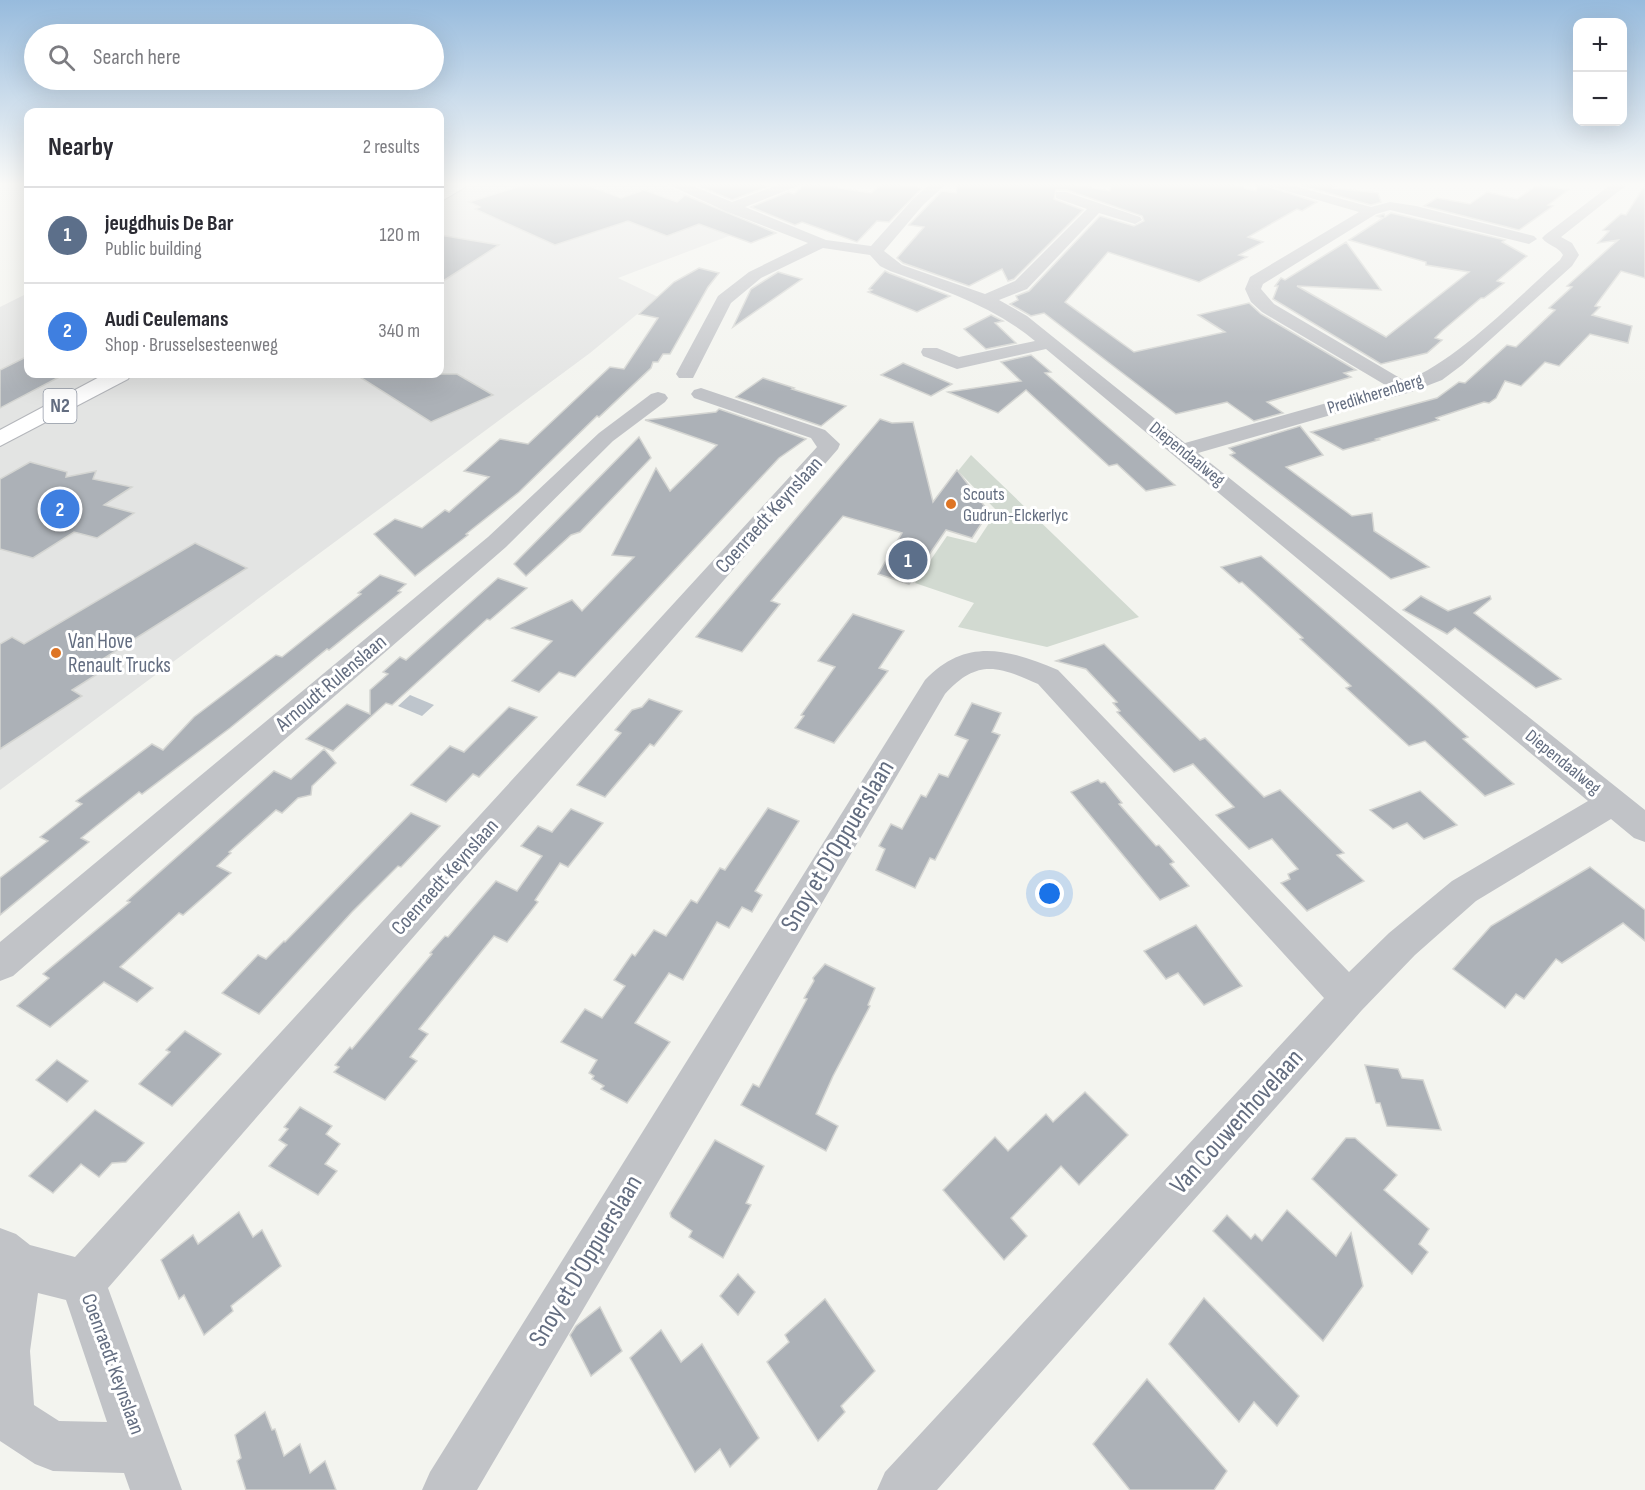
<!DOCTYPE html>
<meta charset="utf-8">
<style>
:root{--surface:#fff;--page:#f7f7f7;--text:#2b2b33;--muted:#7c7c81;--line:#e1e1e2;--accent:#de7525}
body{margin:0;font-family:"Sofia Sans Condensed",sans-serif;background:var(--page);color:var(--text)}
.controls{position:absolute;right:18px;top:18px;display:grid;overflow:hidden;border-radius:12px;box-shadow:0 6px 24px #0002}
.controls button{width:54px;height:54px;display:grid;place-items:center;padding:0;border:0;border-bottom:2px solid var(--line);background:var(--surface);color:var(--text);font:30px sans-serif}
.you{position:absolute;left:1050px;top:894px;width:21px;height:21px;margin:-15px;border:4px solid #fff;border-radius:50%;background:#1a73e8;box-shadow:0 0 0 9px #1a73e833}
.badge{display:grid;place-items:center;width:39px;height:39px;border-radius:50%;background:var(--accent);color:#fff;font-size:20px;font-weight:700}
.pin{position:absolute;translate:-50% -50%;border:3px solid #fff;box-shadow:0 2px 6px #0006}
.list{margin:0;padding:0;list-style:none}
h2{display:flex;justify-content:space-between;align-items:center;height:78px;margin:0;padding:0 24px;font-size:26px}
h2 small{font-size:20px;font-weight:400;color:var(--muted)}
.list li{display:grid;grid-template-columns:39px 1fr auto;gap:18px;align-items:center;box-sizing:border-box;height:96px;padding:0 24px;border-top:2px solid var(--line)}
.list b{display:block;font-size:22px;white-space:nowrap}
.list p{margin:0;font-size:20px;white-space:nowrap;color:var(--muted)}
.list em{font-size:20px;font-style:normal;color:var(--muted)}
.icon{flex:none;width:33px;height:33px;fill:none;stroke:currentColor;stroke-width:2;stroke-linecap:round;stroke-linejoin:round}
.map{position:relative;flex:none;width:1645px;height:1490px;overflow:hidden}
.search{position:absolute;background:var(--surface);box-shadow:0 6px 24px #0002;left:24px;top:24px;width:420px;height:66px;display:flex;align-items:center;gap:15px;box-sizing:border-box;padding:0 21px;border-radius:33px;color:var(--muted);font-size:22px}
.panel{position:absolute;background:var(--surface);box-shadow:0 6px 24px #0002;left:24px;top:108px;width:420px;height:270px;border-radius:12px}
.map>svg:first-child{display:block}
.built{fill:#e3e4e3}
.green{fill:#d2dad1}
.water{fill:#bec5cc}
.building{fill:#acb1b7;stroke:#d4d5d2;stroke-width:1.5}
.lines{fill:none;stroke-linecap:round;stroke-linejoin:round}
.primary-casing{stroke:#b4b6bb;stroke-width:2}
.minor{fill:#c1c3c7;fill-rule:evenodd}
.primary{fill:#fff;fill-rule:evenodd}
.poi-dot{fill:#de7525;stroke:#fff;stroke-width:2}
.labels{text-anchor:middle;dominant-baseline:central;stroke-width:6;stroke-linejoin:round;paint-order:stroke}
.far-street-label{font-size:18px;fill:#636d80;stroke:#fff}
.far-poi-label{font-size:18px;fill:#636d80;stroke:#fff;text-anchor:start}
.shield{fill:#fff;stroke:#9299a6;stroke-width:1.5}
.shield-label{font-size:20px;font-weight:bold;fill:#636d80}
.street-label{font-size:21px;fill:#636d80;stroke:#fff}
.poi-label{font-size:21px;fill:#636d80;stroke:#fff;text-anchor:start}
.near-street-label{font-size:26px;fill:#636d80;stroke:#fff}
</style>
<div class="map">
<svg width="1645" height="1490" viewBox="0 0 1645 1490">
<rect width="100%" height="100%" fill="#f3f4ef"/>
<!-- built -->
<path class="built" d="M440,183h219l99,42 -140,53 40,19 -68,56 -590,437v-483l28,-14v81h412z"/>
<!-- green -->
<path class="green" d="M971,455l168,162 -92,30 -89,-20 16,-24 -59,-20 32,-47 29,7 21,-32 -39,-40z"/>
<!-- water -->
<path class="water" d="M410,695l24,10 -12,11 -24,-10z"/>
<!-- building -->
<g class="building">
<path d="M530,183h52l39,15 23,-8 33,12 8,-7 91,38 -25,10 -52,-19 -32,12 -39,-15 -73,24 -80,-36 5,-2 -11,-5z"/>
<path d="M700,183h62l7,3 -37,14 -35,-15z"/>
<path d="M807,183l64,10 10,-8 7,-2 34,5 -33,34 -12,-1 -20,21 -55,-20 -7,3 -44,-18 37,-15 6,2z"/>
<path d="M958,183h104l48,8 1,-8h115l30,8 1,-8 60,19 -15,9 -5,-2 -49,28 15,5 -24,13 8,2 -48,25 -91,-30 -43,50 69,50 91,-20 -27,-17 51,-12 12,11 95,56 -12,3 7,4 -84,25 16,11 -29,8 -27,-19 -51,12 -132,-101 -13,3 -21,-12 8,-4 -2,-4 13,-5 71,-75 34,10 10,-5 -2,-5 -75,-26h-11l-2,9 29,11 -69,69 -6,2 -6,-12 -33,17 -66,-23 -6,-5 27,-31 -15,-2 33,-34 14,2z"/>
<path d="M1293,183h47l-8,5 46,5 3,9 -10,3z"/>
<path d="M1539,184l29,6 -20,15 5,1 -34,24 -95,-24 13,-8 33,6 17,-12 30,7z"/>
<path d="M1645,185v93l-24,-7 -26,35 5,1 -8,8 40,11 -4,17 -38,-9 -31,32 -14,-4 -24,24 -16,-5 -9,17 -7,5 -5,-1 -48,16 3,2 -63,19 3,1 -36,10 -32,-18 126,-34 22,-16 6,1 42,-38 9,2 39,-37 -6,-2 23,-21 -5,-1 51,-46 -20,3 11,-12 -6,-1 18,-16 5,1z"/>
<path d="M1391,213l114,27 -3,2 25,14 -30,25 7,2 -20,15h-3l-39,33 -7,7 7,2 -15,13 -46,11 -108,-65 5,-13h-3l6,-8 4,2 61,-38 35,48 -84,-4 89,51 83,-65 -43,-7v-3l-77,-22 34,-22 -6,-2 7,-2 1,3z"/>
<path d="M440,235l59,10 -59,38z"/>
<path d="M699,268l20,5 -11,14 -38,67h-7l-5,8h-5l-2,6 -52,49 -2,-1 -78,76 -53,42 2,1 -53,41 -41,-42 21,-15 27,9 23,-18 4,2 40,-35 -25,-6 36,-32 28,5 82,-77 14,2 34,-51 -19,-4 35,-32z"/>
<path d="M885,271l4,2 61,23 -33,16 -49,-20 4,-2 -3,-1z"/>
<path d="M778,272l24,7 -69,48 18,-38z"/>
<path d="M991,315l12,6 -8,2 21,20 -30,6 -22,-20z"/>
<path d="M1031,355l20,17 -6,1 130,112 -29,6 -29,-27 -8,2 -83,-76 -28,23 -50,-21 73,-11 -20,-19z"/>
<path d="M28,356v18h37l-65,34v-38z"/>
<path d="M903,363l49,21 -21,12 -50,-21z"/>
<path d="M355,374h102l36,21 -62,27z"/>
<path d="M763,378l31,10 -2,1 54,17 -25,20 -85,-29z"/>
<path d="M719,409l87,30 -27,19 -204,219 -16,-5 -20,20 -27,-11 40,-40 -40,-13 60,-28 10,11 52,-54 -22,-2 44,-87 14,23 47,-46 -72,-25 71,-8z"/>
<path d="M880,419l12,4 21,-1 20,80 24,-32 32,42 -17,26 -26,-8 -37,54 -31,-10 24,-41 -59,-17 -72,85 9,3 -38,48 -46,-15z"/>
<path d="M1300,426l23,29 -37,12 66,49 20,-3 2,18 55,36 -38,12 -161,-124 5,-2 -6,-5z"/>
<path d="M639,437l12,21 -71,74 -9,3 -45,41 -12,-12z"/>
<path d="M30,462l37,10 -1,5 30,-6 -3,8 39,8 -28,18 30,8 -37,25 -23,-6 -41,26 -33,-9v-70z"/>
<path d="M195,543l52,25 -149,94 9,6 -35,22 10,6 -82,53v-105l12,-7 12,7z"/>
<path d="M1261,556l173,150 34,31 -5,2 51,45 -29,12 -60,-55 -16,5 -63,-58 5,-2 -51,-47 3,-1 -61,-56 -3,1 -18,-16z"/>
<path d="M380,575l26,9 -8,7 3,1 -72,58 -2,-1 -97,79 -88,66 -3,-2 -58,46 8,4 -89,73v-37l48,-37 -8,-4 42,-33 -6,-3 76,-57 11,6 31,-33 82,-62 6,2 79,-63 -3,-1z"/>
<path d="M498,578l29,10 -37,32 -3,-1 -95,86 -6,-2 -53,48 -27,-12 41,-35 23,10v-24l18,-16 -5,-2 17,-15 6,3z"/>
<path d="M1421,596l27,15 42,-15 1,3 -17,14 87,66 -25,9 -81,-60 -8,6 -44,-24z"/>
<path d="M853,614l51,17 -25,37 9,3 -54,72 -39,-15 9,-12 -3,-1 34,-48 -17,-6z"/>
<path d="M1104,644l96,96 5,-2 59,59 16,-7 64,63 -7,2 27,26 -57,30 -26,-28 9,-4 -2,-5 10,-5 -26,-30 -23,10 -33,-34 18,-8 -41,-43 -19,8 -57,-60 3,-1 -7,-8 4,-1 -31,-33 -30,-8z"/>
<path d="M649,699l33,12 -28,35 -4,-2 -45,53 -28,-12 44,-52 -6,-3 17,-20 10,-3z"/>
<path d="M972,703l29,10 -9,19 8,3 -65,125 -5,-2 -15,30 -39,-18 9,-21 -6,-3 12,-22 11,5 19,-34 5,2 13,-23 9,3 20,-37 -13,-5z"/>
<path d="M509,707l28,10 -58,60 -6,-3 -27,28 -35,-17 39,-39 14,6z"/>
<path d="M324,749l12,14 -24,23 -1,9 -13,3 -16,15 -6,-3 -47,42 2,1 -14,13 14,7 -48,42 -4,-2 -59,54 33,21 -16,14 -33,-20 -54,45 -33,-21 32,-28 -6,-4 87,-72 -3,-1 147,-130 17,8z"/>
<path d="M1098,780l3,3 4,-1 17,21 -3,1 37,42 3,-1 15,17 -4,2 19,22 -29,14 -89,-108z"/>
<path d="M1420,791l37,34 -33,14 -17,-16 -14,6 -23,-19z"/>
<path d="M768,808l31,13 -44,70 7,4 -10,17 -10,-5 -13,21 -12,-6 -34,58 -14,-7 -34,50 35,19 -43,61 -26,-14 3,-3 -12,-7 2,-3 -5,-3 8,-13 -36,-18 24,-33 17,9 23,-32 -11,-6 18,-26 3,2 19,-26 12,6 25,-36 6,3 23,-35 5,2z"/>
<path d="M571,809l32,14 -35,44 -8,-4 -25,37 3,2 -31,40 -13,-6 -75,93 9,5 -18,23 7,4 -32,39 -51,-28 5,-5 -4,-2 15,-18 2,2 80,-95 -2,-1 15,-17 3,1 48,-56 21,10 25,-35 -21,-10 17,-20 14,6z"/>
<path d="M411,813l29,13 -39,41 -3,-1 -46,46 -93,102 -37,-21 36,-38 8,4 18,-18 1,1z"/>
<path d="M1590,867l55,43v31l-22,-18 -61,40 -6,-4 -32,40 -8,-5 -11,14 -52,-39 38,-43z"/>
<path d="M1196,925l46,61 -38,19 -26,-32 -12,6 -22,-28z"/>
<path d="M825,964l50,24 -7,17 2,1 -37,70 -17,38 22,12 -12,25 -85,-46 12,-21 6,3 48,-88 -3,-1 10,-17 -1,-3z"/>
<path d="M185,1031l36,23 -49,52 -33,-22 31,-32 -4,-2z"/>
<path d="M57,1060l31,21 -21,21 -31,-22z"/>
<path d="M1365,1065l33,4 4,9 21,2 18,50 -54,-4 -7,-23h-4z"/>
<path d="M1085,1092l43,43 -49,50 -18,-19 -50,52 16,18 -23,24 -61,-70 52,-53 13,14 38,-37 7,8z"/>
<path d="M300,1107l32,19 -6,8 14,10 -15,20 12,7 -19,24 -49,-29 18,-21 -8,-5 9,-11 -4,-2z"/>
<path d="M95,1110l49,33 -18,19 -14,1 -13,14 -18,-13 -28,29 -24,-17z"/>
<path d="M1346,1138h9l42,37 -13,15 45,39 -10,15 9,8 -16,22 -100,-95z"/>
<path d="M715,1140l49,26 -18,37 5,2 -28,53 -34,-21 3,-6 -21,-14 -1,-4z"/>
<path d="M1287,1210l49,46 15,-23 12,53 -40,55 -110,-110 14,-16 24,24 4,-5 7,7z"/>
<path d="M239,1212l14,25 9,-7 19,36 -50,40 2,5 -29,24 -20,-40 -5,4 -18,-39 32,-25 5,9z"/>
<path d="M738,1274l17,18 -17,23 -18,-19z"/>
<path d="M1204,1298l95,98 -22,30 -23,-24 -15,20 -70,-78z"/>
<path d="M825,1299l50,72 -34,35 4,6 -27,29 -51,-79 22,-20 -4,-7z"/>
<path d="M600,1307l22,44 -31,25 -21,-41 6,-9z"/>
<path d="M661,1330l20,32 21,-18 57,94 -29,29 -10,-18 -25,23 -65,-114z"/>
<path d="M1147,1379l80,92 -13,19h-84l-37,-46z"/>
<path d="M265,1412l7,18 3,-1 9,27 16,-12 10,29 15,-12 11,29h-90l-9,-29 4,-3 -6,-23z"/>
</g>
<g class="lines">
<defs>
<g id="primary">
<path d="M453,183h19l-32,19v-11z"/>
<path d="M105,374h26l-3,5 -128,67v-16z"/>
</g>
</defs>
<!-- primary casing -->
<use href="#primary" class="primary-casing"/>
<!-- minor -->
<g class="minor">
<path d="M665,183h20l47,19 52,-19h21l-60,24 81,33 45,6 42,-47 18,-16h16l-24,22 -39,46 18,14 83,29 30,-13 72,-72 -31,-11v-6h10l74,25 2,3 -7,4 -36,-11 -72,76 -28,11 28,16 158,127 202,-57 -125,-74 -11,-10 -6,-13 5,-12 109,-65 -100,-29h24l88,24 19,-5 26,4 118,30 3,3 -8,5 -139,-34 -14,4 -113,70 -2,5 13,15 131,77c52,-20 112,-83 155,-121l3,-5c-5,-9 -15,-9 -21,-17l3,-3 68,-52h16l-68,54 11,6 7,12 -7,11 -110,99 -20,15 -31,12 -213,61 447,357v32l-11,-4 -23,-19 -135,82 -61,54 -53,55 -425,480h-60l8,-18 439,-474 -286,-314c-40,-18 -61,-25 -93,10l-468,796h-55l8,-18 495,-792c41,-43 83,-31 133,-10l291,302 40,-39 63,-52 136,-80 -542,-452 -89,20 -34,-13 -2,-4 2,-4h14l22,9 76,-16c-43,-36 -93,-51 -145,-70l-10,-5 -10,-11 -47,-7 -62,30 -30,25 -38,75h-14l-3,-4 42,-78 31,-24 59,-29 -83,-32z"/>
<path d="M701,388l124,42 15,14 -2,5 -730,839 74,202h-52l-6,-17 -71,-2 -18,-7 -35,-23v-213l16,6 14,11 45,12 742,-810 -6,-9 -117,-40 -3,-4 3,-4zM38,1293l28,7 41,122 -48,-1 -25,-16 -4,-54z"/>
<path d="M658,392l7,2 3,4 -3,4 -52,39 -107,106 -493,429 -13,5v-39l488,-405 111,-104 52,-39z"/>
</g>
<!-- primary -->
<use href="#primary" class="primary"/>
</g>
<!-- sky -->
<linearGradient id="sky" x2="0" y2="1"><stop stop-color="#97bbdd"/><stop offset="0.47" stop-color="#fafaf8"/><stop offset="1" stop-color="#fafaf8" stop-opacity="0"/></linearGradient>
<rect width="1645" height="392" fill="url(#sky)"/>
<!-- markers -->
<g class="poi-dot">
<circle cx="951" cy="504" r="6"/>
<circle cx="56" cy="653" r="6"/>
</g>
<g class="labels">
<!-- far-street labels -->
<g class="far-street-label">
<text transform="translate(1375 394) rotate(-17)">Predikherenberg</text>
<text transform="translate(1187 454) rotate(39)">Diependaalweg</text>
<text transform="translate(1563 762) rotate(39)">Diependaalweg</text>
</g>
<!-- far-poi labels -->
<g class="far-poi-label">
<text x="963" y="494">Scouts<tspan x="963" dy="21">Gudrun-Elckerlyc</tspan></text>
</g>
<!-- shield labels -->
<rect class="shield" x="43.5" y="389" width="33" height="34" rx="4.5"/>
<g class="shield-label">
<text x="60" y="406">N2</text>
</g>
<!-- street labels -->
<g class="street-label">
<text transform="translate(769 515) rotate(-48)">Coenraedt Keynslaan</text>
<text transform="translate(331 683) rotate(-40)">Arnoudt Rulenslaan</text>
<text transform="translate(445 877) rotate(-48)">Coenraedt Keynslaan</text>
<text transform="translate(113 1364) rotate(70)">Coenraedt Keynslaan</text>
</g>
<!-- poi labels -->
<g class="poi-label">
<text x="68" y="641">Van Hove<tspan x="68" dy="24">Renault Trucks</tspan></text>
</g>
<!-- near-street labels -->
<g class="near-street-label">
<text transform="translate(838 846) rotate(-59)">Snoy et D'Oppuerslaan</text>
<text transform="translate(1237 1122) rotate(-48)">Van Couwenhovelaan</text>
<text transform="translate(586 1261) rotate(-59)">Snoy et D'Oppuerslaan</text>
</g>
</g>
</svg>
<div class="controls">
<button>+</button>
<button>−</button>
</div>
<div class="you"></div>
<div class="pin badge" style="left:908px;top:560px;background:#5c6f8a">1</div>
<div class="pin badge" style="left:60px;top:509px;background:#3f7fe0">2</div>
<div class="search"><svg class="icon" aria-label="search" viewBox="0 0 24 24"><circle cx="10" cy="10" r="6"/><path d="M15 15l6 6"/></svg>Search here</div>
<section class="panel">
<h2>Nearby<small>2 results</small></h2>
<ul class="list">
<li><span class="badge" style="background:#5c6f8a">1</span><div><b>jeugdhuis De Bar</b><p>Public building</p></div><em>120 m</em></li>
<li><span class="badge" style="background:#3f7fe0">2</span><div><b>Audi Ceulemans</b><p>Shop · Brusselsesteenweg</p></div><em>340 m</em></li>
</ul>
</section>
</div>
